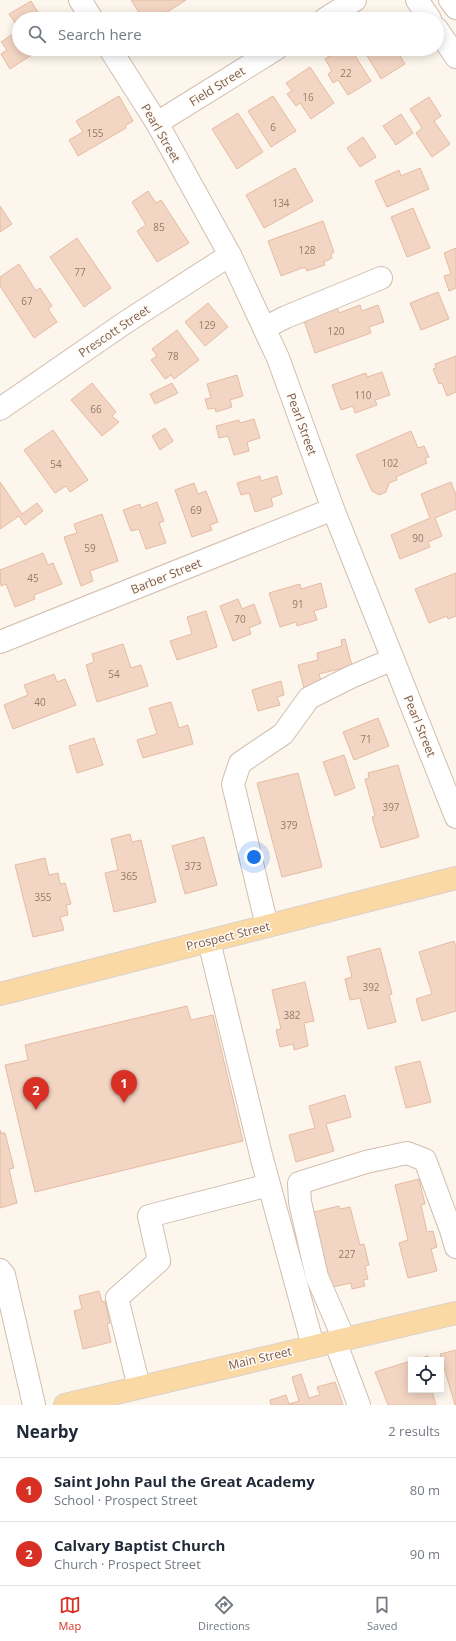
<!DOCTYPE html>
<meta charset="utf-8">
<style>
:root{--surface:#fff;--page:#f2f2f3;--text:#1f2937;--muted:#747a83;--line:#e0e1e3;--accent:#d93025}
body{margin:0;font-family:"Open Sans",sans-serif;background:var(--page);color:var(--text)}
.controls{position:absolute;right:12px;bottom:12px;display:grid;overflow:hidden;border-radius:0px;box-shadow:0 2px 10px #0003}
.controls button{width:36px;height:36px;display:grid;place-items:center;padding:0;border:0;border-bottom:1px solid var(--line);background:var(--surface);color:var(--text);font:20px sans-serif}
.you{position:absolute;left:254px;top:857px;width:14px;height:14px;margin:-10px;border:3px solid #fff;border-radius:50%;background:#1a73e8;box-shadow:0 0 0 6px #1a73e833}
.badge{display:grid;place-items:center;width:26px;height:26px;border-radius:50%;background:var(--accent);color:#fff;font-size:13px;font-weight:700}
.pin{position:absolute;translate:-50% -33px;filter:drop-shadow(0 1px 2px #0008)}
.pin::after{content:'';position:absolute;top:21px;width:14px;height:12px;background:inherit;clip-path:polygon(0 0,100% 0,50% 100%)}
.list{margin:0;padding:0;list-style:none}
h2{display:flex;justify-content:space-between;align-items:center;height:52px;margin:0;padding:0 16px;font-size:17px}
h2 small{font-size:13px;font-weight:400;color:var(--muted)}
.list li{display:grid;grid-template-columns:26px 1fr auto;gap:12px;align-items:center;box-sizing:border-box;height:64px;padding:0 16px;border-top:1px solid var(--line)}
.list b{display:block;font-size:15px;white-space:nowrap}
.list p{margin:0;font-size:13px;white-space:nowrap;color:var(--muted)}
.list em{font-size:13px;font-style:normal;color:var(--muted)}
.icon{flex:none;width:22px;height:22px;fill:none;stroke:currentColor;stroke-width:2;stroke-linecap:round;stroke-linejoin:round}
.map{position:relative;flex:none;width:456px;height:1405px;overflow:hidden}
.search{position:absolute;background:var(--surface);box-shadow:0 2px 10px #0003;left:12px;right:12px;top:12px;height:44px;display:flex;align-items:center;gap:10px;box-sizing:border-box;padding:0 14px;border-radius:22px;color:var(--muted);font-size:15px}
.sheet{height:180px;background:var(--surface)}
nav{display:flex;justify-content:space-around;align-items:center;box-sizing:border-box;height:56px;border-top:1px solid var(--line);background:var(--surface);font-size:11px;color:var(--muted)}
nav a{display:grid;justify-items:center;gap:2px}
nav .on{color:var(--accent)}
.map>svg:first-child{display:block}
.building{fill:#f3d5c3;stroke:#e6bba3}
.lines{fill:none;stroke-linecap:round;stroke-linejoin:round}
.minor-casing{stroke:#d1beb0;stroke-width:24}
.major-casing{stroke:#dad1cd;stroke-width:24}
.minor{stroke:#fff;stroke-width:22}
.major{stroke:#fbd9a5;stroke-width:22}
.labels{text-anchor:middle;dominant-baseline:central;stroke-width:3;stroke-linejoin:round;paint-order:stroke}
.number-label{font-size:10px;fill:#987a6a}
.street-label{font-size:12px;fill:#7a5c4d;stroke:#fffaf3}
</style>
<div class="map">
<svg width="456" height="1405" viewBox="0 0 456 1405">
<rect width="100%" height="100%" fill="#fdf6ec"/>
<!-- building -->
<g class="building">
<path d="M131,0h55l-30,19h-13z"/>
<path d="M31,1l11,18h-23v10l-10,-15z"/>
<path d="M19,30v19h22l-31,20 -9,-15 6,-4 -6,-8z"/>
<path d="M340,49h11l20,32 -23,14 -10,-15 -5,3 -5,-9 4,-3 -7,-12z"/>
<path d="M363,49h33l9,15 -24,15z"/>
<path d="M310,67l24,36 -23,16 -11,-16 -4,3 -9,-12 5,-3 -6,-8z"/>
<path d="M119,96l14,25 -8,5 1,2 -48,28 -9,-16 14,-8 -7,-11z"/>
<path d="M273,96l23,35 -25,16 -23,-36z"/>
<path d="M429,97l12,19 -7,5 16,23 -18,13 -16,-24 6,-5 -12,-19z"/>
<path d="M238,113l25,39 -26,17 -25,-40z"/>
<path d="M401,114l12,19 -17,12 -13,-19z"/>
<path d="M363,137l13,20 -16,10 -13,-19z"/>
<path d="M295,168l18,33 -49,27 -18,-33z"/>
<path d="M420,168l9,21 -42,18 -12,-26 24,-11 2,6z"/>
<path d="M148,191l8,12 5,-3 28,43 -32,19 -20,-31 9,-6 -14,-23z"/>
<path d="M0,206l12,18 -12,8z"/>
<path d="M413,208l17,40 -23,9 -16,-40z"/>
<path d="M323,221l11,31 -3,2 1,4 -8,4 1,3 -18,6 -1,-3h-4l-21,8 -13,-35z"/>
<path d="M77,238l34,50 -27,19 -34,-50z"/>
<path d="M456,248v40l-7,3 -5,-15 7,-2 -7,-21z"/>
<path d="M19,264l17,27 4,-3 12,18 -4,3 9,13 -23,16 -34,-52v-9z"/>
<path d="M438,292l11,27 -28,11 -11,-27z"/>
<path d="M208,303l20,24 -23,19 -20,-24z"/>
<path d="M360,305l2,6 16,-6 6,17 -15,5 2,6 -56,20 -13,-38 35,-8 2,6z"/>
<path d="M177,330l22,30 -25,19 -3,-4 -6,4 -14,-19 6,-4 -5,-7z"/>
<path d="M456,356v36l-9,4 -5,-13 -3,1 -6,-15 3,-1 -1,-4z"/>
<path d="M382,372l8,23 -15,5 2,5 -22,8 -2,-7 -12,4 -9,-25 34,-12 1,4z"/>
<path d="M237,375l6,21 -13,4 2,7 -16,5 -1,-4 -7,1 -3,-10 6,-1 -4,-14z"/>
<path d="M92,383l24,29 -4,4 7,6 -17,14 -31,-36z"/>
<path d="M172,383l6,10 -23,11 -5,-10z"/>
<path d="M254,419l6,19 -13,4 2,9 -15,4 -6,-19 -9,2 -3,-12 23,-6 1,3z"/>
<path d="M165,428l8,13 -13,9 -8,-14z"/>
<path d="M53,430l35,50 -18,12 -4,-6 -11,7 -31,-43z"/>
<path d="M411,431l7,17 6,-2 5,11 -4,1 2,5 -31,14 1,3 -8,3 -3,9 -7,3 -7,-4 -16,-36z"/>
<path d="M260,476l1,5 16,-5 5,18 -11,4 2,8 -18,6 -6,-19 -8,2 -4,-12z"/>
<path d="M0,482l22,32 15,-11 6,8 -18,14 -6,-9 -19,13z"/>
<path d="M451,482l5,13v14l-21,9 7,18 -14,6 2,5 -30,12 -9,-24 39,-17 -9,-24z"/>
<path d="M194,483l4,11 8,-3 12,31 -8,3 2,5 -20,7 -17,-47z"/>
<path d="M157,502l7,19 -5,2 7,20 -20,6 -7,-20 -8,2 -8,-21 17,-6 1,4z"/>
<path d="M102,514l16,47 -28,10 3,10 -12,5 -17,-49 13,-4 -3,-9z"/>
<path d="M43,553l5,12 5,-2 9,21 -28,11 1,4 -20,8 -9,-23 -5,2 -1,-16z"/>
<path d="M456,573v43l-8,3 -1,-3 -18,7 -14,-34z"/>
<path d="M321,583l6,24 -13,4 3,9 -20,6 -1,-4 -16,5 -11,-34 31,-9 1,5z"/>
<path d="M238,599l4,10 12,-5 7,19 -12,5 2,6 -18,7 -13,-35z"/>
<path d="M206,611l11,36 -40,13 -7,-19 22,-7 -5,-17z"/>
<path d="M345,639l7,27 -33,8 4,13 -18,5 -7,-27 20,-5 -1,-7 25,-7 -1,-6z"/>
<path d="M123,644l8,24 10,-3 7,21 -51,16 -11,-37 8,-3 -2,-8z"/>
<path d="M54,674l3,8 8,-3 11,26 -63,24 -9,-24 24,-10 -4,-10z"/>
<path d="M281,681l3,14 -7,2 3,8 -22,6 -6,-21z"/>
<path d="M171,702l8,26 9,-3 5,19 -50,14 -6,-18 20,-6 -8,-26z"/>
<path d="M378,718l11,28 -35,14 -11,-28z"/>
<path d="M94,738l9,27 -26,8 -8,-27z"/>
<path d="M344,755l11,33 -20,8 -12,-34z"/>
<path d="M398,765l21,72 -38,11 -9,-31 3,-1 -10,-37 4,-1 -1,-5z"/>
<path d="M298,773l24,94 -40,10 -25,-94z"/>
<path d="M130,834l2,8 9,-2 15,62 -42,10 -9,-39 13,-3 -7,-31z"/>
<path d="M204,837l13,48 -32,9 -13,-48z"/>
<path d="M45,858l4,17 9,-2 2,11 5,-1 6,21 -5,1 2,10 -8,2 4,13 -31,7 -18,-72z"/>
<path d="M454,941l2,6v64l-34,10 -6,-22 16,-5 -13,-42z"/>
<path d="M380,948l12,46 -3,1 7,27 -28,7 -8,-31 -10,2 -5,-21 7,-2 -5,-20z"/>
<path d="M305,982l9,39 -10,2 4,23 -14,4 -1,-6 -13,3 -4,-17 5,-1 -9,-39z"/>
<path d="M187,1006l4,14 22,-5 30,126 -208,51 -30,-127 23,-5 -3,-15z"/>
<path d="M420,1061l11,41 -25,6 -11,-41z"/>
<path d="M345,1095l6,22 -25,7 8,27 -38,11 -7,-27 26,-7 -6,-22z"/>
<path d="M0,1130l1,3h4l9,35 -5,1 8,34 -17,5z"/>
<path d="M419,1179l6,25 -4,1 6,27 6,-1 4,16 -6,2 6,22 -29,7 -9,-35 9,-3 -13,-55z"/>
<path d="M339,1206l1,3 10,-2 10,38 4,-1 5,21 -4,1 3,13 -5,1 2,6 -13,3 -1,-6 -18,4 -23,-50v-24z"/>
<path d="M99,1291l3,11 3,-1 5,22 -3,1 4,18 -28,7 -9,-38 8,-2 -3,-13z"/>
<path d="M456,1350v55h-1l-15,-51z"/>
<path d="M428,1356l1,4h-14z"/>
<path d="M411,1361v29h24l-3,1 4,14h-48l-13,-33z"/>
<path d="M301,1374l8,24 11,-3 -3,-8 18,-5 8,23h-72l-1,-5 16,-5 3,9 10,-3 -7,-24z"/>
</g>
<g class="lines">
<defs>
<g id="minor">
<path d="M80,0l12,19"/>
<path d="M417,0l13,19"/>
<path d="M450,0l6,8"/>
<path d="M325,19l30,-19"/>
<path d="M437,29l19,28"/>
<path d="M110,49l47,74 73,132 48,103 55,151 123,308"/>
<path d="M157,123l119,-74"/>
<path d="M264,328l22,-11 95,-39"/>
<path d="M0,409l126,-87 104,-67"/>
<path d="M0,642l333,-133"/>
<path d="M267,926l-34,-142 7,-21 43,-29 26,-36 42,-21 42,-18"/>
<path d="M209,941l53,218 51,187"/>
<path d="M0,1270l4,5 30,130"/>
<path d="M344,1339l-27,-62 -17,-75 -1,-19 67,-21 41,-9 18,7 26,70 5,17"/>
<path d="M335,1341l24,64"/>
<path d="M139,1387l-22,-89 42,-37 -10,-45 120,-31"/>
</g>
<g id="major">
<path d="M0,994l456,-116"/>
<path d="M65,1405l391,-92"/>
</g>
</defs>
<!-- minor casing -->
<use href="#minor" class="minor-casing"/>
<!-- major casing -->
<use href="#major" class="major-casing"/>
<!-- minor -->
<use href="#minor" class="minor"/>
<!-- major -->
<use href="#major" class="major"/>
</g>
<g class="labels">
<!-- number labels -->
<g class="number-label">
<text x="346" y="73">22</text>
<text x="308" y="97">16</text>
<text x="273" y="127">6</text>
<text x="95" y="133">155</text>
<text x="281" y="203">134</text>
<text x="159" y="227">85</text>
<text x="307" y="250">128</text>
<text x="80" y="272">77</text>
<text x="27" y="301">67</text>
<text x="207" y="325">129</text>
<text x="336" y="331">120</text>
<text x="173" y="356">78</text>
<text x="363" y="395">110</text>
<text x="96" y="409">66</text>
<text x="390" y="463">102</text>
<text x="56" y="464">54</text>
<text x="196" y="510">69</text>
<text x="418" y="538">90</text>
<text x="90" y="548">59</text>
<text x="33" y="578">45</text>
<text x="298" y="604">91</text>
<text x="240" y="619">70</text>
<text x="114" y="674">54</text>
<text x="40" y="702">40</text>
<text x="366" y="739">71</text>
<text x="391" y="807">397</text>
<text x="289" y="825">379</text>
<text x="193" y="866">373</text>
<text x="129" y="876">365</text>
<text x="43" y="897">355</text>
<text x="371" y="987">392</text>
<text x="292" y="1015">382</text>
<text x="347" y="1254">227</text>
</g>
<!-- street labels -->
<g class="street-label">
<text transform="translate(217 86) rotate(-32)">Field Street</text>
<text transform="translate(161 133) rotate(60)">Pearl Street</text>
<text transform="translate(114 331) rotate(-34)">Prescott Street</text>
<text transform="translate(302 424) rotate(70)">Pearl Street</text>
<text transform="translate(166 576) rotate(-22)">Barber Street</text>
<text transform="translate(420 726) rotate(68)">Pearl Street</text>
<text transform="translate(228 936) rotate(-14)">Prospect Street</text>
<text transform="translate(260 1358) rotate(-13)">Main Street</text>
</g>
</g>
</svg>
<div class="controls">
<button><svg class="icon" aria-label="locate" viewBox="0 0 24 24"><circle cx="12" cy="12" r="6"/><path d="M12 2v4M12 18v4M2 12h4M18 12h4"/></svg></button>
</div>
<div class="you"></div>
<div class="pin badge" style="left:124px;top:1103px">1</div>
<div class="pin badge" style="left:36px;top:1110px">2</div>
<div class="search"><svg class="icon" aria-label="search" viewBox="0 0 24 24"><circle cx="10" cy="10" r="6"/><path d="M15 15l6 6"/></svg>Search here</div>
</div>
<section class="sheet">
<h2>Nearby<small>2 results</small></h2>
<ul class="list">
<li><span class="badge">1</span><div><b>Saint John Paul the Great Academy</b><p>School · Prospect Street</p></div><em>80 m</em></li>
<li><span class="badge">2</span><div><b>Calvary Baptist Church</b><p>Church · Prospect Street</p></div><em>90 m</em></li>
</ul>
</section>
<nav>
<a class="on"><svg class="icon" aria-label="map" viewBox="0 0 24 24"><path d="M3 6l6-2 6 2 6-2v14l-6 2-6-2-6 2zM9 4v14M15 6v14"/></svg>Map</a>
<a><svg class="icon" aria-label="directions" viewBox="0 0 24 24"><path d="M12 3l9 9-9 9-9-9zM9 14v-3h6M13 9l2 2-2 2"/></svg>Directions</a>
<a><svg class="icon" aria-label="saved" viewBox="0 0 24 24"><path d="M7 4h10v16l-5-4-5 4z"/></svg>Saved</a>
</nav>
